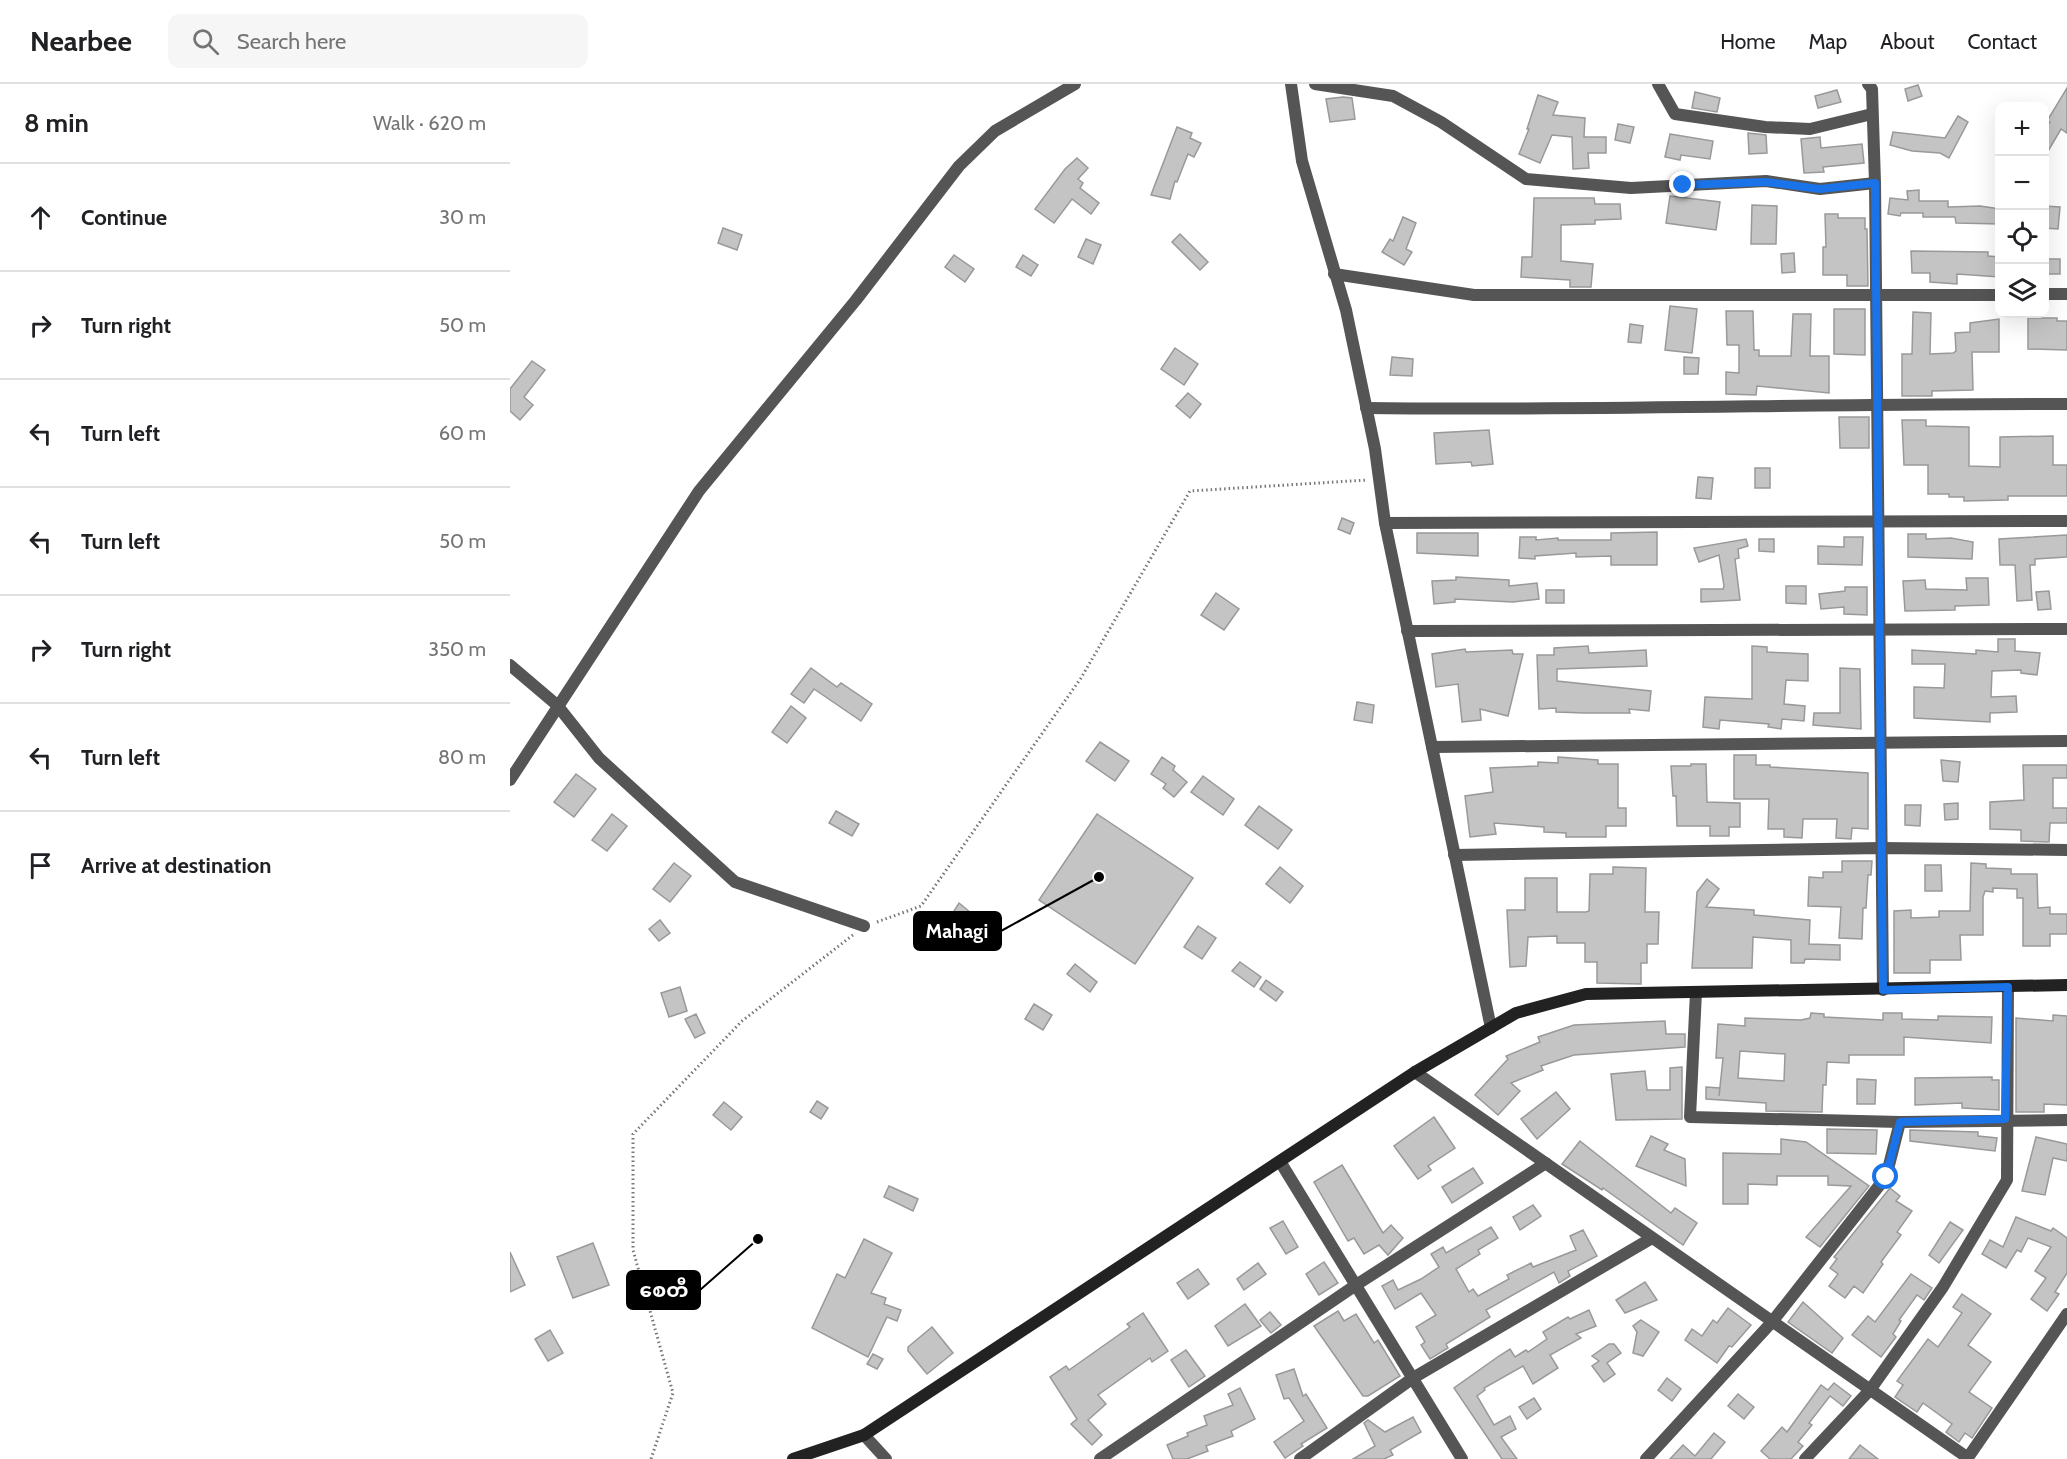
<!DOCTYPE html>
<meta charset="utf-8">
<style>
:root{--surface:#fff;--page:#f6f6f6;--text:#202124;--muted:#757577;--line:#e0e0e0}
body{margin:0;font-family:Cabin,"Noto Sans Myanmar",sans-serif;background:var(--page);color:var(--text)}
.controls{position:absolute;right:18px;top:18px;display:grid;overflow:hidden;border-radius:12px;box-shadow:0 6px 24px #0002}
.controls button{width:54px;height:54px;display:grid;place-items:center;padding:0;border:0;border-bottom:2px solid var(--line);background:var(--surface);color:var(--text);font:30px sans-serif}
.stop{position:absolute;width:18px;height:18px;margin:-14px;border:4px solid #1a73e8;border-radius:50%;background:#fff}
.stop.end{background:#1a73e8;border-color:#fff;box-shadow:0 2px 6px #0008}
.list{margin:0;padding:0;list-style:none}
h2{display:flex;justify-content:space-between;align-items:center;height:78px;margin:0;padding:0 24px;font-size:26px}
h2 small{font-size:20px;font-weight:400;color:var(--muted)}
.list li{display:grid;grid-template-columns:39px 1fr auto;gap:18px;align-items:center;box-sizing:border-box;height:108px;padding:0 24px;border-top:2px solid var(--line)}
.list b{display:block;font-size:22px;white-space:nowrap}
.list em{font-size:20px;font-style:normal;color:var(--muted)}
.icon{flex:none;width:33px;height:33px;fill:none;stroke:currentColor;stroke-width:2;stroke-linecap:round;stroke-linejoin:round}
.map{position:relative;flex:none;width:1557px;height:1375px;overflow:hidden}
header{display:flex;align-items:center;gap:36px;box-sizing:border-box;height:84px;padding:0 30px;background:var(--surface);border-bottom:2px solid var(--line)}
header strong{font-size:28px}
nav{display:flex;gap:33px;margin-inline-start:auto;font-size:21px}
.search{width:420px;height:54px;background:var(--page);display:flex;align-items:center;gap:15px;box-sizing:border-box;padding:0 21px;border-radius:12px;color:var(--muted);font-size:22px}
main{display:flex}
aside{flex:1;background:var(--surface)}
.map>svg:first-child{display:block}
.building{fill:#c4c4c4;stroke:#999;stroke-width:1.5;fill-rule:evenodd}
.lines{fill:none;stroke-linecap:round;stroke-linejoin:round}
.path{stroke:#777;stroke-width:3;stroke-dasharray:1.5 3;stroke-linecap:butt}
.street{stroke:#555;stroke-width:12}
.secondary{stroke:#222;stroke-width:12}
.route{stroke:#1a73e8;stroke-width:8}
.leader{fill:none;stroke:#000;stroke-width:2}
.callout-dot{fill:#000;stroke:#fff;stroke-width:2}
.callout{fill:#000;stroke:#000;stroke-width:2}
.callout-label{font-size:20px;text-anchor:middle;font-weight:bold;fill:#fff}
</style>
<header>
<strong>Nearbee</strong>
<div class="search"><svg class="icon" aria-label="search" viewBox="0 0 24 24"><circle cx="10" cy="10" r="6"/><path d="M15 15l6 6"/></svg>Search here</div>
<nav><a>Home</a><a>Map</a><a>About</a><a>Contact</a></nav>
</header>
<main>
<aside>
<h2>8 min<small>Walk · 620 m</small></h2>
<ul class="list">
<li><svg class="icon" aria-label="ahead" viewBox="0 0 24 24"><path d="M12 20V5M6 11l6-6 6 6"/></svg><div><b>Continue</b></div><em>30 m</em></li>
<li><svg class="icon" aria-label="right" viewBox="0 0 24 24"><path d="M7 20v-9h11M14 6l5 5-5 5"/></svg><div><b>Turn right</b></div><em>50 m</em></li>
<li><svg class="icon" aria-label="left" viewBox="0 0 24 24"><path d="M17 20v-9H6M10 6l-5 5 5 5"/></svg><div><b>Turn left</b></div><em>60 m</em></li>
<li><svg class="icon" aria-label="left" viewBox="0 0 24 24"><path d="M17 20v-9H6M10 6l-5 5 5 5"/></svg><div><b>Turn left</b></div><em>50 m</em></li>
<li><svg class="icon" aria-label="right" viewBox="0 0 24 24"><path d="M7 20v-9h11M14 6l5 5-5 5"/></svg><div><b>Turn right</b></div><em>350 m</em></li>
<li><svg class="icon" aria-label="left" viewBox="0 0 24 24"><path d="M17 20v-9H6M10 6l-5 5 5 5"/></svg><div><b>Turn left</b></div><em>80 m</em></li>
<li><svg class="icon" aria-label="arrive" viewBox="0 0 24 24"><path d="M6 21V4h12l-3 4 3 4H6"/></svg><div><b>Arrive at destination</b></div></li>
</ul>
</aside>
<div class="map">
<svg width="1557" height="1375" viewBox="0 0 1557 1375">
<rect width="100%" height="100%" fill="#fff"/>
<!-- building -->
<g class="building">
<path d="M1408,1l4,11 -14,5 -3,-12z"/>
<path d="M1557,4v45l-6,-4 -17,29v-26l6,-10 -3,-1z"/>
<path d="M1327,6l4,12 -23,6 -3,-12z"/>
<path d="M1185,8l25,6 -3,14 -25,-4z"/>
<path d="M1028,11l20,7 -5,13 32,3 -1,19h22v16h-18l1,15 -16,1 -1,-32 -20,-2 -12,28 -21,-9 10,-25h-2z"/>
<path d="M833,13l9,1 3,21 -25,3 -4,-23z"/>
<path d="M1448,32l10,6 -19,36 -9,-5 -28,-2 -22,-6 3,-13 52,6z"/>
<path d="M1108,40l16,3 -4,16 -15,-3z"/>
<path d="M667,43l15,6 -2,5 11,5 -7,14 -6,-3 -11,28 -2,-1 -5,18 -19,-4z"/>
<path d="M1238,49l18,2 1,18 -18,1z"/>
<path d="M1160,50l43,7 -3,18 -29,-4 -1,5 -15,-3z"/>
<path d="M1310,53l1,11 41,-4 2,19 -41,4 1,5 -20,1 -3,-34z"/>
<path d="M567,74l11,10 -10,11 5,4 -3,5 19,15 -8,11 -19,-15 -18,24 -19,-14 30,-40z"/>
<path d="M1409,106v11h29v6l32,-1 20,3v15l-44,-1 -1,-6h-32v-4h-22l-1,3 -12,-2 2,-16 18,2 -1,-9z"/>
<path d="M1160,112l50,6 -4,28 -50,-7z"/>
<path d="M1024,114h60l1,6h25l1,15 -26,1v4l-34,1v36l32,3 -2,23h-21v-7l-49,-3 1,-20h10z"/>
<path d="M1242,121l25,1 -1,38h-25z"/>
<path d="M1534,122l16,1 -2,22 -14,-1z"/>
<path d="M1315,130h13v4h27v11h2l1,57h-21v-11h-24v-28h3z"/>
<path d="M893,133l13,6 -10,26 6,3 -8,13 -22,-13 8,-13 3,2z"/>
<path d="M213,144l19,7 -5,15 -19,-7z"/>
<path d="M670,150l28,28 -8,8 -28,-28z"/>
<path d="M576,155l15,6 -8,19 -15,-7z"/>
<path d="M1401,167l77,1v4l12,1v20l-43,-3v10l-27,-2v-9h-18z"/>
<path d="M1284,169l1,19 -13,1 -1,-19z"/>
<path d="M444,171l20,14 -9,13 -20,-15z"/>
<path d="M513,171l15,10 -7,11 -15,-9z"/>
<rect x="1538" y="175" width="12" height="15"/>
<path d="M1160,222l27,3 -5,44 -27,-3z"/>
<path d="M1324,225h31v46l-31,-1z"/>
<path d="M1216,227h27l1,39h5v6h32l2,-42h18l-1,42h19v37l-72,-7 -1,9 -30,-1v-22l13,1v-28h-12z"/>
<path d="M1403,228l18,1 -1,41 23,-1 3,-2 -1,-18 15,-1v-9l29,-4v33h-27l1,38 -41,1v5h-30v-42h10z"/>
<path d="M1518,234h29v3h10v29l-39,-1z"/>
<path d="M1120,240l13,2 -2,17 -13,-1z"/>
<path d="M665,264l23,16 -14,21 -23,-16z"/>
<path d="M882,273l21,2 -1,17 -22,-1z"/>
<path d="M1174,273l15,1 -1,16h-14z"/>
<path d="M22,277l13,9 -21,27 9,8 -13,15 -10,-9v-22z"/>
<path d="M678,309l13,11 -11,14 -14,-12z"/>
<path d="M1329,333h30v31h-29z"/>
<path d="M1392,336h24v6l43,1v39l31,1v-30l53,-1v29h14v31h-59v4l-44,1v-4h-15v-3h-21v-29h-24z"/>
<path d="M979,346l4,34 -21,2 -1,-4 -35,2 -2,-31z"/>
<rect x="1245" y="384" width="15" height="20"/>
<path d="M1188,393l15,1 -2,21 -15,-1z"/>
<path d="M832,434l12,5 -4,11 -12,-5z"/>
<path d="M1147,448v33h-46v-9l-35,1v-4l-41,3v3l-16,-1 1,-21h16v3l22,-2v2h53v-7z"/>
<path d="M907,449h61v23l-61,-3z"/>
<path d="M1398,450h18v5l25,-1 22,4 -1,17 -64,-2z"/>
<path d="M1557,451v22l-32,2v6h-5l2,35 -15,1 -2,-36h-15l-1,-26z"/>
<path d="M1334,453h19l-1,28 -44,-1v-18l26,1z"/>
<path d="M1236,455l2,7 -10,3 1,9 -4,1 5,41 -39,2v-13h22l1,-3 -5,-31 -20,7 -5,-14z"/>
<path d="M1249,455h15v13l-15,-1z"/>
<path d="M946,493l53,3v6l28,-3 2,16 -26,3 -58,-3v3l-21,2 -2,-23 24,-1z"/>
<path d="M1456,494h22l1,27 -34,1v4l-50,1 -2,-30 22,-1 1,9 41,1z"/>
<path d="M1276,502h20v18l-20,-1z"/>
<path d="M1335,503h22v28l-23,-1v-7l-23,2 -2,-15 26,-3z"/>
<rect x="1036" y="506" width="18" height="13"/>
<path d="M1539,507l2,18 -13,1 -2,-18z"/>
<path d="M706,509l23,16 -15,21 -23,-15z"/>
<path d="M1488,555h17v12l25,2 -3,22 -16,-2v-3l-29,1 -1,26 25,-1 1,16 -27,1v9l-76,-4v-31l30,1 1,-24h-33v-14l64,4v-4l22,2z"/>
<path d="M1078,562l1,7 57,-3 1,16 -90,3v12l94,10 -2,20 -20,-2 1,4h-45l-29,-1v-4l-17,1 -2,-54h17v-7z"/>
<path d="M1242,562l15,1v5l41,2v27l-22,-1 -2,24 21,2 -1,15 -22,-2 -1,10 -13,-2 1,-3 -49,-4 -1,9 -16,-2 2,-30 47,2z"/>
<path d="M955,565l1,3 46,-2 1,4h10l-15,62 -28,-7 1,11 -19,2 -4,-38 -22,3 -4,-33z"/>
<path d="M301,584l26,19 4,-4 31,21 -11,17 -47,-32 -10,14 -13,-9z"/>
<path d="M1330,584l20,1 1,60 -48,-4 1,-12h26z"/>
<path d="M847,618l17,3 -2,18 -18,-3z"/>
<path d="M281,622l15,12 -19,25 -15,-11z"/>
<path d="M590,658l29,19 -14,20 -29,-20z"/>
<path d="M1224,671h22v10h14v2l98,6v56l-16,-1 -1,11 -15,-1 1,-19h-34l-1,19 -18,-1v-8h-16l1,-30h-35z"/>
<path d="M652,673l13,9 -2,4 14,12 -13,15 -11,-9 3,-4 -15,-10z"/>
<path d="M1048,673l40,3v4h20v44h8v18h-20v11h-40v-4l-22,-1v-5l-50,-4 2,11 -26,3 -5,-41 28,-4 -3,-24 48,-2v-4l20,1z"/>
<path d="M1431,676l19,2 -2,20 -15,-1z"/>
<path d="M1181,680h15l1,38 33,1v24h-11v9h-19v-10h-33l-1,-30h-3l-2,-30h20z"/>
<path d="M1513,681h44v13h-14v30h14v15h-17l-1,19 -28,-1v-11l-31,-1v-27l34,-2z"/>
<path d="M66,690l20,15 -22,28 -20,-15z"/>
<path d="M693,692l31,23 -11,16 -32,-23z"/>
<path d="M1448,719v16l-13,1 -1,-16z"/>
<path d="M1395,721h16l-1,21 -15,-1z"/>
<path d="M749,722l33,24 -14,19 -33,-24z"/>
<path d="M326,727l23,13 -7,12 -23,-13z"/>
<path d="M102,730l15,12 -20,25 -15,-11z"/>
<path d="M587,730l96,64 -58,86 -96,-64z"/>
<path d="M1332,777h30l-1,14h-3l-2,33h-3l-1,31 -23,-1 2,-31 -33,-1 1,-29 14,1v-6h19z"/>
<path d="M164,779l17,13 -21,26 -17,-13z"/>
<path d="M1461,779l15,1v4l25,1v5h26l1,34 12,-1v7h17v20h-17v12h-27v-48h-6v-9l-24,-1v4l-8,-1 -2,6v38h-23l1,25h-31v13h-36v-62l17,-1v8l28,-1v-6h31z"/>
<path d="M1415,781h16l1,26h-17z"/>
<path d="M770,783l23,19 -13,17 -24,-19z"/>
<path d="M1103,783l33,1 -1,44h14l-1,32h-11v19h-6v21l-44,-1v-21h-12v-19h-28v-7l-29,1 -2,29 -16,1 -3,-57h18v-32h32v34h29l3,-1 1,-37h23z"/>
<path d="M1197,795l12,10 -13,18 48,3v5l56,5 -1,24 31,1v15l-35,-1 -1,4h-13v-23l-38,-3 -1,31h-60l5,-76z"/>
<path d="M449,819l23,19 -7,9 -23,-17z"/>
<path d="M150,836l10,13 -11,8 -10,-12z"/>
<path d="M688,842l18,12 -14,21 -18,-12z"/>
<path d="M730,878l21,15 -7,10 -22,-16z"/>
<path d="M565,880l22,18 -7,10 -23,-18z"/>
<path d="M756,896l17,12 -7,9 -16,-12z"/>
<path d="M170,903l7,24 -18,6 -8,-24z"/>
<path d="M524,920l18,11 -9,15 -18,-11z"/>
<path d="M1301,929l13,1v3l59,3v-7h19v6l36,1v-4l54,1 -1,26 -87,-6v18h-55v8l-22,-1 -1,23h-3l-1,27 -56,-1v-8l-60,-4v-12l14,1 -1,8 4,-38h-7l2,-34 27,2v-8l56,2 9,-2zM1230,967l45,3 -1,27 -46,-3z"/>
<path d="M186,930l9,19 -10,5 -10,-19z"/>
<path d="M1543,931l14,1v89l-23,-1v8h-28v-94l37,3z"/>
<path d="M1155,937l1,13h19v13l-111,8 -33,11 2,4 -32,13 9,8 -22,24 -23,-20 33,-36 -2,-3 34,-14 -2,-5 36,-12z"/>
<path d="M1172,983v52l-66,1 -5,-46 34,-3 2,19h23v-22z"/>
<path d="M1482,993v3h7v30l-37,-2v-5l-47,2v-27z"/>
<path d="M1347,995l19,1 -1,24h-18z"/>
<path d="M1046,1008l14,17 -33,30 -16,-20z"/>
<path d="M307,1017l11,7 -7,11 -11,-7z"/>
<path d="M214,1018l18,15 -11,13 -18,-15z"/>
<path d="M924,1033l21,31 -27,18 3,4 -13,9 -24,-33z"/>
<path d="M1317,1045l50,1 -1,24 -49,-1z"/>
<path d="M1400,1046l68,2v4l19,2 -2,13 -85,-10z"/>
<path d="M1141,1052l17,8 -4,6 21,9 1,27 -50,-20z"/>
<path d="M1526,1053l31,7v17l-14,-3 -8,37 -23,-4z"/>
<path d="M1271,1055l25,3 63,44 -49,61 -14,-10 45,-51 -23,-1v-9h-51v9l-29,-1v20h-25v-51l58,1z"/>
<path d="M1070,1057l91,72 4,-5 22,15 -14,22 -80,-57 -1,2 -40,-26z"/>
<path d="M832,1081l41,68 8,-8 12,13 -15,17 -9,-10 -15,9 -10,-16 -6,3 -34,-59z"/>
<path d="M963,1084l10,15 -31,20 -10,-16z"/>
<path d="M379,1102l29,13 -5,12 -29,-14z"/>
<path d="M1380,1104l10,8 -4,5 16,10 -15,21 4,3 -20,27 2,2 -20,29 -9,-7 -9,12 -16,-12 9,-12 -8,-6 7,-9 -3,-2z"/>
<path d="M1023,1121l8,11 -21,14 -7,-13z"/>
<path d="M1506,1133l35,14 2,-3 14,10v35l-12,19 4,2 -12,17 -16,-12 15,-21 -11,-7 16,-24 -23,-9 -7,14 -4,-2 -11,18 -24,-14 8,-14 13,7z"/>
<path d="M773,1137l15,26 -12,7 -16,-26z"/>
<path d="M1440,1138l13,8 -24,33 -10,-8z"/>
<path d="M981,1143l7,11 -20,12 2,4 -24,15 13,23 4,-3 5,7 31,-17 -2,-4 24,-12 2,4 43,-17 -6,-14 13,-6 14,26 -29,15 2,5 -11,7 -5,-11 -68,38 4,7 -44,27 2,4 -18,11 -9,-14 4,-3 -9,-15 20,-12 -15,-22 -26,16 -13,-23 11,-6 5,10 23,-11 18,-12 -8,-13 12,-7 3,6z"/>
<path d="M354,1155l28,14 -21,40 15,5 -2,6 17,6 -4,11 -10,-4 -19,40 -56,-29 25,-54 8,4z"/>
<path d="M83,1159l16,42 -36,13 -16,-41z"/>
<path d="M0,1168l15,33 -15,7z"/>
<path d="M814,1178l14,21 -19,12 -13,-21z"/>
<path d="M748,1179l8,11 -22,16 -7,-11z"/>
<path d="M688,1185l11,15 -21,15 -11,-16z"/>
<path d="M1401,1190l21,14 -8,12 -7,-5 -18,25 2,1 -8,13 3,3 -15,20 -29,-22 16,-19 7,6z"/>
<path d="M1135,1198l12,18 -32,13 -9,-13z"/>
<path d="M1452,1210l29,20 -23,31 23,17 -22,30 23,16 -20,30 -7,-5 -6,9 -13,-10 6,-8 -29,-21 -6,9 -22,-15 8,-12 -6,-4 31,-42 10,8 24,-34 -9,-6z"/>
<path d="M1293,1218l40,36 -11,15 -44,-31z"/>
<path d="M735,1220l16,22 -33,20 -13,-20z"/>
<path d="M1218,1224l23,17 -19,22 -3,-1 -12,17 -32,-23 7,-11 10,7 11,-16 4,3z"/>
<path d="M1079,1226l7,16 -20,8 5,4 -31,17 8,13 -25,16 -10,-18 -39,22 1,2 -8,6 17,29 16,-9 6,13 -15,8 16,22h-15l-48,-71 45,-32 11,-7 5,8 11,-7 2,2 19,-13 -4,-7 25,-15 2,2z"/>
<path d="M828,1227l6,10 12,-7 18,29 4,-3 22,36 -32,20h-5l-49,-70z"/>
<path d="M760,1228l11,13 -10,8 -11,-13z"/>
<path d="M633,1229l25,38 -16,11 -2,-4 -52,37 8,9 -18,16 14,15 -10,10 -21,-21 6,-5 -27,-42 16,-11 3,4 61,-43 -3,-3z"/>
<path d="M1131,1236l18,12 -16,24 -10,-3 4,-21 -4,-6z"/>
<path d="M422,1243l21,26 -26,21 -19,-23v-4z"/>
<path d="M40,1246l13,23 -15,8 -13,-22z"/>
<path d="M1099,1260h5l7,9 -14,10 8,11 -11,8 -12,-16 7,-5 -7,-5z"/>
<path d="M676,1266l19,26 -16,11 -18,-27z"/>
<path d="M363,1270l10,5 -6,10 -10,-5z"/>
<path d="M784,1285l9,27 3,-2 21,34 -26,16 2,2 -18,12 -11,-16 30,-21 -15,-23 -5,1 -8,-24z"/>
<path d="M1157,1294l14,11 -9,12 -14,-11z"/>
<path d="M1324,1299l17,13 -8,10 -13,-10 -21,27 3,2 -14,17 5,4 -12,13h-21l-9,-8 21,-24 5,5 34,-47 7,5z"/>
<path d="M730,1304l15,31 -24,12 2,5 -27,10 2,5 -21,8h-14l-6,-14 21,-9 -1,-3 20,-8 -3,-9 29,-11 -5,-11z"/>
<path d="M1228,1310l16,13 -10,12 -16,-13z"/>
<path d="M1024,1314l7,11 -14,10 -8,-12z"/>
<path d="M903,1333l8,15 -31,18 3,5 -9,4h-31l22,-13 -11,-23 4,-3 17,12z"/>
<path d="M1204,1349l11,9 -14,17h-41l13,-14 12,11z"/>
<path d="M1350,1361l18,14h-29z"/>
</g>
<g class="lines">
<!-- path -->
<g class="path">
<path d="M367,838l44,-16 160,-228 109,-187 177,-11"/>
<path d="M141,1375l22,-66 -40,-143v-116l109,-113 111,-86"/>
</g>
<!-- street -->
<g class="street">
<path d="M781,0l11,77 44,149 29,139 10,74 106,505"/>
<path d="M805,0l78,12 48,26 85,57 105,9 135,-7 54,8 55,-6"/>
<path d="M1148,0l17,30 90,13 45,2 62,-15"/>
<path d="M1358,0l4,5 3,94 8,807"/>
<path d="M824,190l140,21h526"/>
<path d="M1534,210h23"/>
<path d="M856,324c234,3 467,-5 701,-4"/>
<path d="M875,439l682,-2"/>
<path d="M897,547l660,-2"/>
<path d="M0,581l47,40 42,53 136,124 129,44"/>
<path d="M922,663l635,-6"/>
<path d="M0,696l189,-289 157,-191 103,-134 36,-35 80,-47"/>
<path d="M944,771l427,-7 186,2"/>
<path d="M1186,908l-6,125 210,5 167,-2"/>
<path d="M905,988l553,386"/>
<path d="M771,1079l181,296"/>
<path d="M354,1351l22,24"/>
<path d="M590,1375l256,-174 190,-122"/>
<path d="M790,1375l113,-81 239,-140"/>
<path d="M1136,1375l126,-137 114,-145 14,-55"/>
<path d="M1295,1375l65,-69 73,-103 64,-107 1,-193"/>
<path d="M1457,1375l100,-145"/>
</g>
<!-- secondary -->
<path class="secondary" d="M283,1375l71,-24 551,-363 101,-59 70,-19 481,-9"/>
</g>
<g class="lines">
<!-- route -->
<path class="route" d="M1173,101l83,-3 54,7 55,-6 8,807 125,-3 -3,132 -105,3 -14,55"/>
</g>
<!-- callouts -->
<path class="leader" d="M589 793L491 847M248 1155L190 1206"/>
<g class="callout-dot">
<circle cx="589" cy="793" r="6"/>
<circle cx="248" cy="1155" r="6"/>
</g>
<g class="callout">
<rect x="404" y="828" width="87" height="38" rx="6"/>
<rect x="117" y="1187" width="73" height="38" rx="6"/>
</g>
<g class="callout-label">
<text x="447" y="854">Mahagi</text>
<text x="154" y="1213">စေတီ</text>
</g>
</svg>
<div class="controls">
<button>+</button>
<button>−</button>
<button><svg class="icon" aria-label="locate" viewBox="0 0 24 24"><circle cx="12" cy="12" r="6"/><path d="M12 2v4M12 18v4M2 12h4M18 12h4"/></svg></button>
<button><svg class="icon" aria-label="layers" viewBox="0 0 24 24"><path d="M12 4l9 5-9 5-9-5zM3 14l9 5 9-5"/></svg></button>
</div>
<div class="stop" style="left:1376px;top:1093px"></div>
<div class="stop end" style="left:1173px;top:101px"></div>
</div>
</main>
